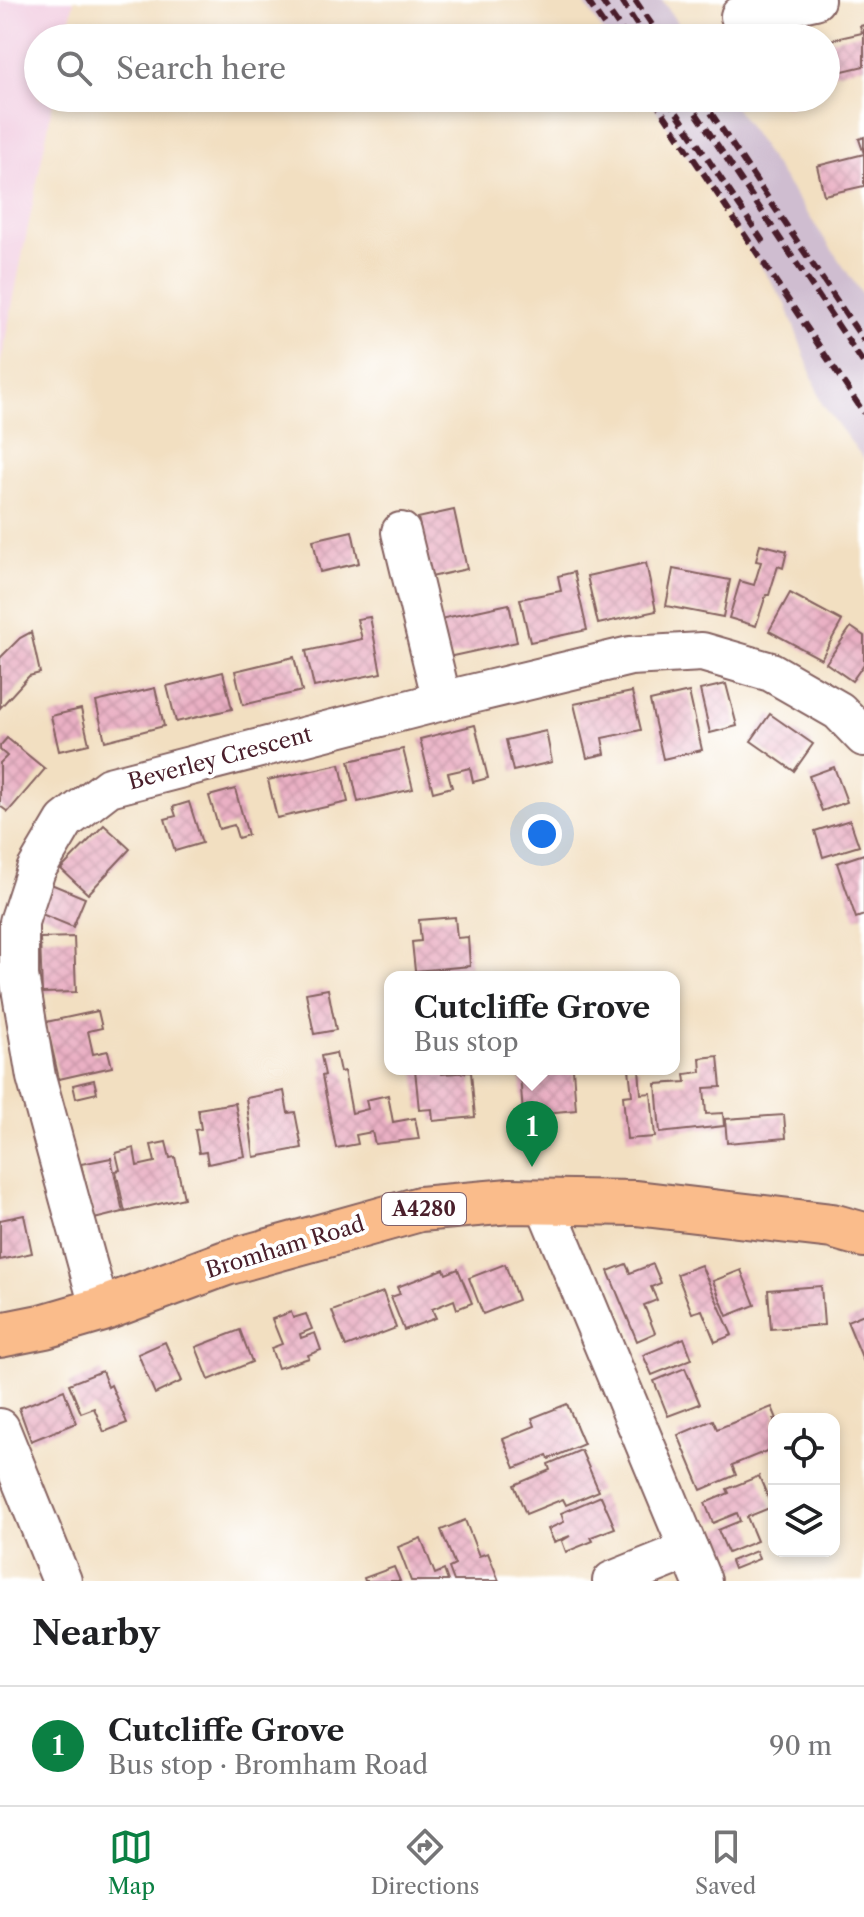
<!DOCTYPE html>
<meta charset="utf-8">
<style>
:root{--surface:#fff;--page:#f2f2f2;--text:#202124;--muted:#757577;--line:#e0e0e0;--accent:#0b8043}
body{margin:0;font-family:"Libre Caslon Text",serif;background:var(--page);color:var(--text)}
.controls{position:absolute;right:24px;bottom:24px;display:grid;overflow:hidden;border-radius:16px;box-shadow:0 4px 12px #0003}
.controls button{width:72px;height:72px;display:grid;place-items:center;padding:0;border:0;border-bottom:2px solid var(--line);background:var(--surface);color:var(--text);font:40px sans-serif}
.you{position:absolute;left:542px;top:834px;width:28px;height:28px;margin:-20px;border:6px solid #fff;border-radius:50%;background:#1a73e8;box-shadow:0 0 0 12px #1a73e833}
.badge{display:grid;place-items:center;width:52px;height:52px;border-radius:50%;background:var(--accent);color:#fff;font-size:26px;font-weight:700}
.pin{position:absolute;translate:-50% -66px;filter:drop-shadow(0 2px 4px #0008)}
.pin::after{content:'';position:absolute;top:42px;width:28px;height:24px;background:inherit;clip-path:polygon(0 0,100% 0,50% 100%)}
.popup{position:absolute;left:384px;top:971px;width:296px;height:104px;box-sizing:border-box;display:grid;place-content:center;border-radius:16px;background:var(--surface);filter:drop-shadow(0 2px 6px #0005);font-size:26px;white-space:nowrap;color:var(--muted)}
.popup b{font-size:30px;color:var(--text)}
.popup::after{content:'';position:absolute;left:50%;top:100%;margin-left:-16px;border:16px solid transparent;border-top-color:var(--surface)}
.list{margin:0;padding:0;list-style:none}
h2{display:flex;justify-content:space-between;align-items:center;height:104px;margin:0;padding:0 32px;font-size:34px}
h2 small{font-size:26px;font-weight:400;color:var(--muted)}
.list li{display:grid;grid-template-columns:52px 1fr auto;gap:24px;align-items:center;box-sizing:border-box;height:120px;padding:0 32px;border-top:2px solid var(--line)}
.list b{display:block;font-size:30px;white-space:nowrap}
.list p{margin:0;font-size:26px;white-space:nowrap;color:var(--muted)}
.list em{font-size:26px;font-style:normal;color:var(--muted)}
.icon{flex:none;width:44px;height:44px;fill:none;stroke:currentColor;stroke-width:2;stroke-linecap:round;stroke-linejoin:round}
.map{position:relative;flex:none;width:864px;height:1581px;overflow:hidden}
.search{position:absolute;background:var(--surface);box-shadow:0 4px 12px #0003;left:24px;right:24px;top:24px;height:88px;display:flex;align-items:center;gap:20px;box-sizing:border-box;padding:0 28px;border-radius:44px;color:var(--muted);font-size:30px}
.sheet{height:224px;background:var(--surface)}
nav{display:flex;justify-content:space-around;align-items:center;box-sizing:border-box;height:112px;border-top:2px solid var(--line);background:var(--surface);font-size:22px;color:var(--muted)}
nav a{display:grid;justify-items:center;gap:4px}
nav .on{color:var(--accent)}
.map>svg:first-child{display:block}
.built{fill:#f2cfe2}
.railway{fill:#cfbdd0}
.building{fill:url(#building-cross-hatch)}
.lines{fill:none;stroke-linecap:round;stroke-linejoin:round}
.minor-casing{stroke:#856260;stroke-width:42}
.major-casing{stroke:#856260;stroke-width:48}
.minor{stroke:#fff;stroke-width:38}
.major{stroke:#fabc8b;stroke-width:44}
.rail{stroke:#4a1f2b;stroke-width:6;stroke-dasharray:12 6;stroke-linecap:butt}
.labels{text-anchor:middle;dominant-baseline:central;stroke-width:8;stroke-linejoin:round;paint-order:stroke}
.shield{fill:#fff;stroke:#80626b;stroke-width:2}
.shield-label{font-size:20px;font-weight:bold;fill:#4a1f2b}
.street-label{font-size:22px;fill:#4a1f2b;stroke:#fff}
</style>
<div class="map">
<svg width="864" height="1581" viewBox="0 0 864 1581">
<defs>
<pattern id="building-cross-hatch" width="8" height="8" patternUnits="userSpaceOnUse" patternTransform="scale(2)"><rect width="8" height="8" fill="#eab0c4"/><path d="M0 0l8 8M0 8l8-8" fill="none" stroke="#ca97a9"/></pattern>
</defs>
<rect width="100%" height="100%" fill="#fff"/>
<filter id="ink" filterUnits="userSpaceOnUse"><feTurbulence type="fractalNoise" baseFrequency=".0125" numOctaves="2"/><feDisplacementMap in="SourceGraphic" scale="16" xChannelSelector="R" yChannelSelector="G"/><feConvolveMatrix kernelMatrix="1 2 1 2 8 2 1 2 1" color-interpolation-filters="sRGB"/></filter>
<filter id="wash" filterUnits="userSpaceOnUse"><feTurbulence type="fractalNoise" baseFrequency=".006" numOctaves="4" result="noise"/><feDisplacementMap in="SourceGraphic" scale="32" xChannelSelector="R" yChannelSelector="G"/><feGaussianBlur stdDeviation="1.8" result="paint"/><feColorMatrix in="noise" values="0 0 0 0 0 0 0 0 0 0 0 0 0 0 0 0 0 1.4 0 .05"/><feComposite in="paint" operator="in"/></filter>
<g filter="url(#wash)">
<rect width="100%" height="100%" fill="#f2dfc1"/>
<!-- built -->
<path class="built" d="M0,0h74l-8,38h-28v60h16l-54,268z"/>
<!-- railway -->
<g class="railway">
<path d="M582,0h80l26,38h-81z"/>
<path d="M648,98h81l135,199v162l-42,-55 -36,-100z"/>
</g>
<g id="blocks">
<!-- building -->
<g class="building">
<path d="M864,25v41l-38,9v-34l36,-8 -2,-7z"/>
<path d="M782,98h36v1l-33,8z"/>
<path d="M864,137v49l-40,9 -7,-29 47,-12 -5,-15z"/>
<path d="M454,510l13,59 -36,8 -13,-59z"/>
<path d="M352,531l7,32 -39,9 -7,-32z"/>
<path d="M760,544l27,7 -4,17 -5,-2 -9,29h-3l-10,31 -27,-8 11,-37 14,4 7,-23 -5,-1z"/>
<path d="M646,563l10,48 -58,13 -11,-48z"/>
<path d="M673,569l57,11 -7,37 -57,-11z"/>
<path d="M574,572l13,58 -57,12 -10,-43 41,-8 -3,-15z"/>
<path d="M790,593l52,28 -21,38 -52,-28z"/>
<path d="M509,604l8,38 -69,15 -8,-38z"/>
<path d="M370,617l11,56 -67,14 -8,-36 56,-12 -5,-20z"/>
<path d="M851,627l13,9v28l-12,17 -26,-18z"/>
<path d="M31,632l9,41 -11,3 -29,32v-50l20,-20z"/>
<path d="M294,657l8,34 -59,14 -8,-34z"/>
<path d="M223,672l9,37 -56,13 -9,-36z"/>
<path d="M726,684l11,42 -27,7 -10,-43z"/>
<path d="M155,688l9,38 -59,15 -9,-39z"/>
<path d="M632,692l9,38 -39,8 3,16 -18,4 -13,-54z"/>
<path d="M689,692l13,58 -39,9 -13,-58z"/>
<path d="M81,709l8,35 -30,7 -8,-35z"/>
<path d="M770,714l43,30 -19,27 -43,-30z"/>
<path d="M475,725l13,53 -15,4 -3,-14 -22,5 4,14 -19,5 -13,-53z"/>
<path d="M546,731l6,31 -39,9 -7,-31z"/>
<path d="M7,738l38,31 -37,43 -8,-6v-43l7,-7 -7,-6v-4z"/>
<path d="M403,749l10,40 -55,13 -9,-41z"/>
<path d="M340,764l8,38 -71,16 -9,-38z"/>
<path d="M834,767l13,35 -25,9 -13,-35z"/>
<path d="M235,789l13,46 -10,3 -4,-13 -15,4 -10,-33z"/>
<path d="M189,802l13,41 -27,8 -10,-32 11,-3 -3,-9z"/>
<path d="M850,820l9,26 -36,11 -8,-26z"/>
<path d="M104,825l26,24 -42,45 -27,-25z"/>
<path d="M864,854v61l-8,3 -19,-55z"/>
<path d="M51,884l34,14 -12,29 -34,-14z"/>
<path d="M455,917l2,21 11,-1 2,29 -55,5 -3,-29 9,-1 -2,-21z"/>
<path d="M74,937l2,55 -34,1 -2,-55z"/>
<path d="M328,989l8,41 -22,4 -8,-41z"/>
<path d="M98,1011l4,17 -14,3 5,23 15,-3 4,16 -53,12 -13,-57z"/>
<path d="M336,1053l4,19 4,-1 8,42 16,-4 -2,-9 22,-5 5,27 22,-4 4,21 -44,5 -3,-12 -16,3 2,9 -22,4 -14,-72 3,-1 -4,-19z"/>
<path d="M718,1056l3,31 -17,1 2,26 17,-1 1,13 -64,7 -4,-49 30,-2 -1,-8 16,-2 -1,-14z"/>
<path d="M415,1069h26l1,5 29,-2 4,45 -42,4 -1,-12 -13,1z"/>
<path d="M535,1069h38l3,41 -53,5 -3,-42 16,-2z"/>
<path d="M629,1069h10l2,25 10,-1 4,44 -28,2 -4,-43 9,-1z"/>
<path d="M94,1080l3,13 -21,5 -3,-13z"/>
<path d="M284,1091l4,22 7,-1 7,36 -48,9 -8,-59z"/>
<path d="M235,1103l10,53 -37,8 -2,-12 -7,1 -4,-23 6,-1 -3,-20z"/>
<path d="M784,1115l2,23 -59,5 -2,-24z"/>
<path d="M166,1142l4,16 5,-1 9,41 -59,14 -9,-41 4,-1 -4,-17 18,-5 3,18 18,-4 -4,-17z"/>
<path d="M111,1158l12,54 -29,7 -13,-55z"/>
<path d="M24,1215l8,38 -32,7v-40z"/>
<path d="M505,1264l13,36 -35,14 -14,-36z"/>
<path d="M626,1264l4,9 23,-9 8,19 -10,4 6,13 -13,5 11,28 -18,8 -29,-70z"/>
<path d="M701,1265l31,70 -17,7 -13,-32 -10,3 -15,-39z"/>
<path d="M444,1269l2,5 12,-5 14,34 -15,6 -3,-9 -22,9 4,9 -32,12 -13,-33 9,-3 -3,-7z"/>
<path d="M741,1270l14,35 -28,11 -14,-35z"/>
<path d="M821,1286l3,39 -53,4 -3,-39z"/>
<path d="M383,1292l13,36 -50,19 -14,-36z"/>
<path d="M291,1312l2,6 13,-4 6,15 -12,5 1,4 14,-5 6,17 -13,5 1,3 -31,10 -7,-20 11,-4 -10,-25z"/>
<path d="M864,1314v48l-17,-41z"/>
<path d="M240,1330l12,32 -43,18 -13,-33z"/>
<path d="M684,1338l8,21 -40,16 -9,-20z"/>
<path d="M165,1342l17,39 -27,13 -17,-40z"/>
<path d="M685,1368l15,36 -32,12 -14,-35z"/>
<path d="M102,1371l6,16 3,-2 16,38 -23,9 -10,-24 -13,5 -12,-29z"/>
<path d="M64,1390l12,33 -45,18 -12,-33z"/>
<path d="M567,1404l17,40 -35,15 -2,-4 -32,13 -12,-29 32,-13 -3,-8z"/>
<path d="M772,1407l5,12h-3v29l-42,17 4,10 -35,15 -23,-55 35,-15 4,9z"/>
<path d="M581,1450l18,41 -33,14 -3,-6 -37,15 -12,-29 36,-15 -2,-6z"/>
<path d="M759,1476l13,31 -25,10 10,24 -29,12 -10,-23 22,-9 -3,-8 -24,10 -8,-20 24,-10 -2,-4z"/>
<path d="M601,1496l14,32 -24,9 2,4 -27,11 -4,-11 8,-5 -16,6 -6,-13 16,-7 -3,-9z"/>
<path d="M465,1520l14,36 9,-3 11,28h-45l-5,-13 6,-3 -14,-35z"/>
<path d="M421,1538l14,36 9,-4 4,11h-37l-13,-34z"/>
<path d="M756,1551l3,8 -25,10 -3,-8z"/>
<path d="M394,1567l6,14h-35l-1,-3z"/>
</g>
</g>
</g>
<g filter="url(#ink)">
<use href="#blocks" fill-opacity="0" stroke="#856260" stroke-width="2"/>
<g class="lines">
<defs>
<g id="minor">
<path d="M740,16l75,-16"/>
<path d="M401,532l41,169"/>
<path d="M544,1202l158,379"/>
<path d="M100,1310l-64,-233 -17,-101v-54l17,-52 29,-49 44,-34 333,-86 188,-45 72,-4 69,20 68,39 25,26"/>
<path d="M0,1428l62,153"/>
<path d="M612,1581l77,-31"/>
</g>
<path id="major" d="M0,1335l45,-9 55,-16 126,-47 194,-54 90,-8 126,2 196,23 32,9"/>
</defs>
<!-- minor casing -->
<use href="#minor" class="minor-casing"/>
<!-- major casing -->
<use href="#major" class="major-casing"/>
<!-- minor -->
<use href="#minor" class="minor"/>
<!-- major -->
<use href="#major" class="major"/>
<!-- rail -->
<g class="rail">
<path d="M587,0l17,25"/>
<path d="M601,0l26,38"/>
<path d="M621,0l16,25"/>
<path d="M635,0l26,38"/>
<path d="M653,98l211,315"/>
<path d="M667,98l99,148"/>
<path d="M686,98l178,266"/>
<path d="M701,98l163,243"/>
</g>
</g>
</g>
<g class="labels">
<!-- shield labels -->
<rect class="shield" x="382" y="1193" width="84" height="32" rx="6"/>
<g class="shield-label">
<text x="424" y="1209">A4280</text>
</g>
<!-- street labels -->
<g class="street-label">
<text transform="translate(220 758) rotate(-15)">Beverley Crescent</text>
<text transform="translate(285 1247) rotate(-17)">Bromham Road</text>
</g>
</g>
</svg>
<div class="controls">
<button><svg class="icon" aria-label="locate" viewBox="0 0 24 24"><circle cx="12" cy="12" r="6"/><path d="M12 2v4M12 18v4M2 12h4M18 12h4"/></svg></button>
<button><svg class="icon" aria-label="layers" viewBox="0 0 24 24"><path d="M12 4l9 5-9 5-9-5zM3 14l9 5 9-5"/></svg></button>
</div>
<div class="you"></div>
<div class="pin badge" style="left:532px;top:1167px">1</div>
<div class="popup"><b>Cutcliffe Grove</b>Bus stop</div>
<div class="search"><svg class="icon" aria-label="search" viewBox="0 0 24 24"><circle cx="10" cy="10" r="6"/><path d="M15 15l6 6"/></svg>Search here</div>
</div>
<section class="sheet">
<h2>Nearby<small></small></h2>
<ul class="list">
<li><span class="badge">1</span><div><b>Cutcliffe Grove</b><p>Bus stop · Bromham Road</p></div><em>90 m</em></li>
</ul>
</section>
<nav>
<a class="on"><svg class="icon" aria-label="map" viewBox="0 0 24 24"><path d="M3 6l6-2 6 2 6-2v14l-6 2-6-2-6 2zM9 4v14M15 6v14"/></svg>Map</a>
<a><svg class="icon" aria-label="directions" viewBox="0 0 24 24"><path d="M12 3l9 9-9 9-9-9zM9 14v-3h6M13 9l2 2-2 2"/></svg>Directions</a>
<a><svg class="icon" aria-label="saved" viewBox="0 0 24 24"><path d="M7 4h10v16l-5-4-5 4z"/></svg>Saved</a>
</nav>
